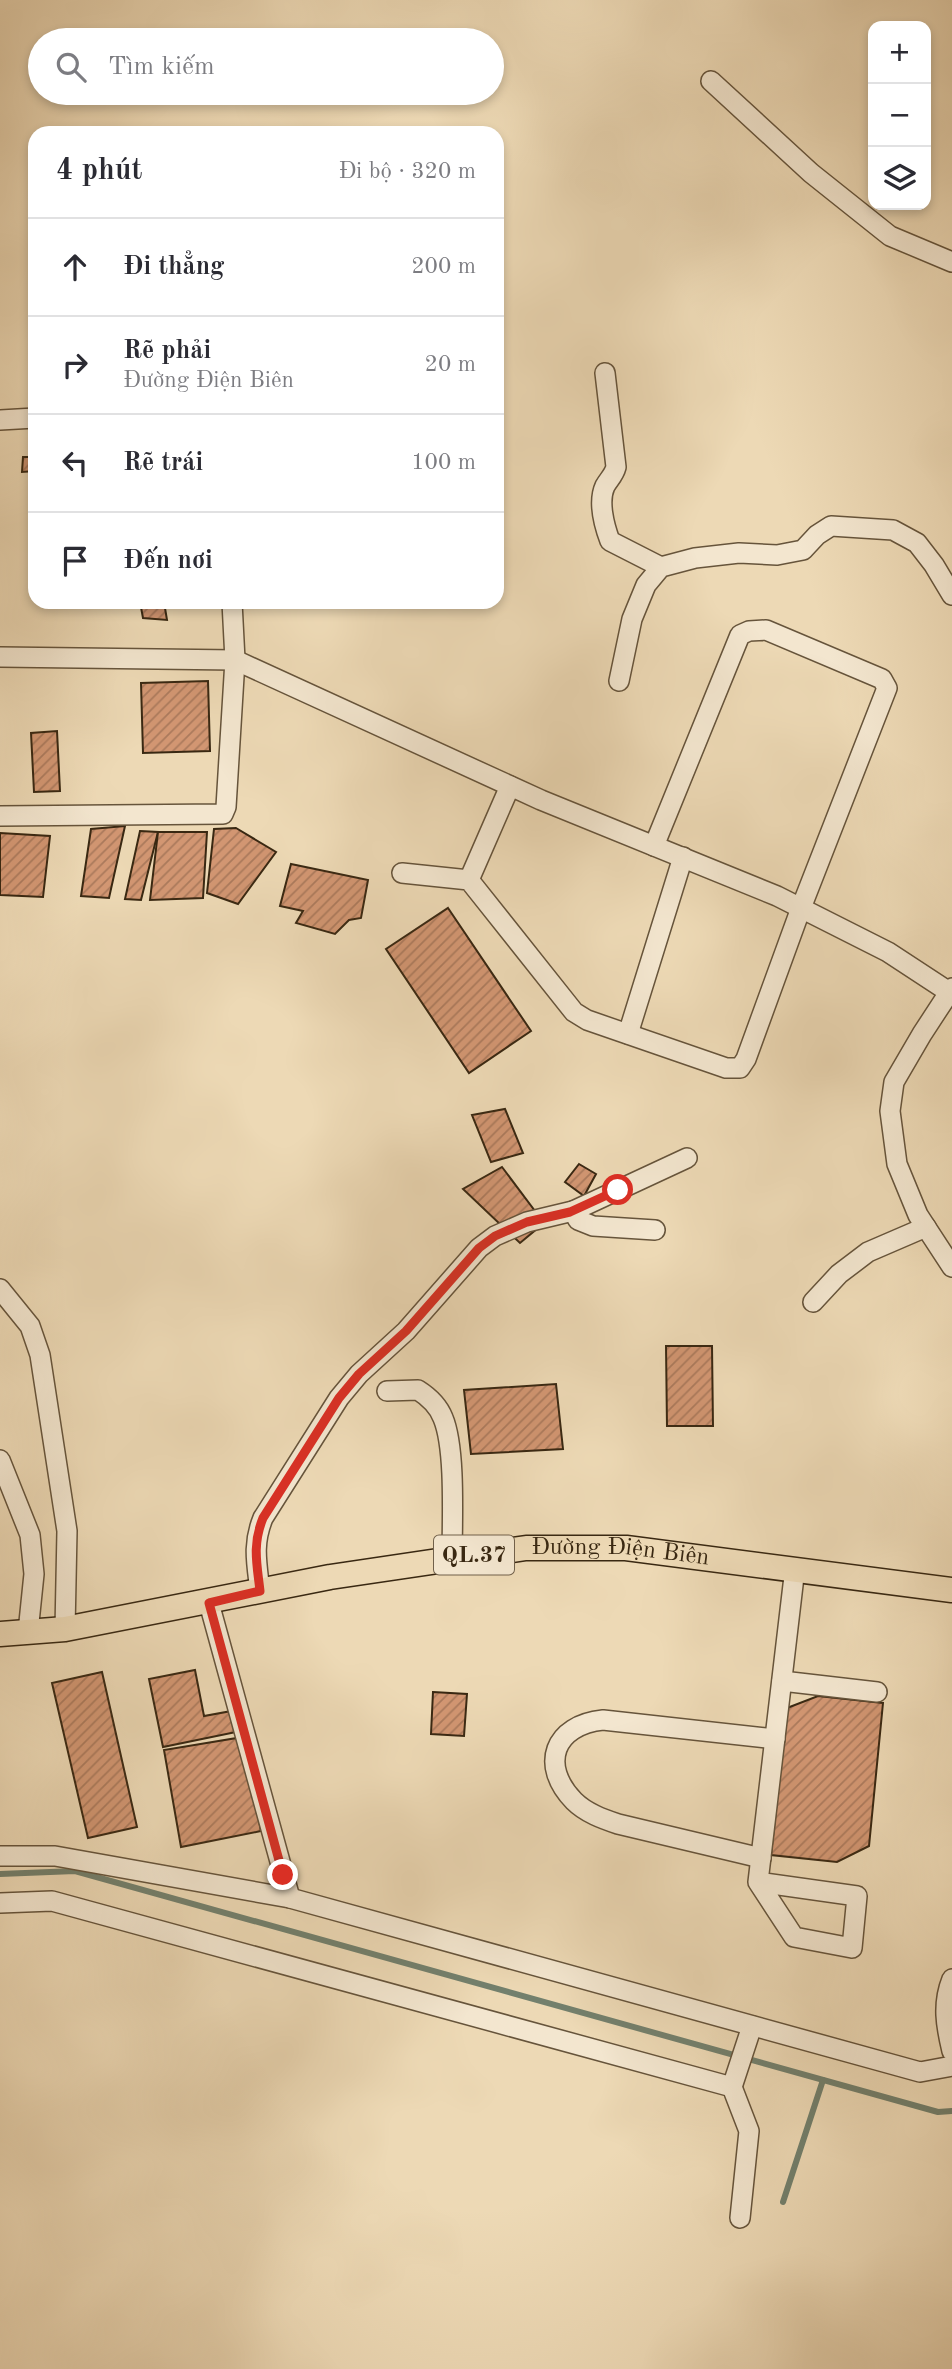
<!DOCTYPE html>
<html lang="vi">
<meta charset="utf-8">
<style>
:root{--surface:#fff;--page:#f2f2f3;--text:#2b2b33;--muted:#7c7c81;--line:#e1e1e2}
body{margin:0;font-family:"Old Standard TT",serif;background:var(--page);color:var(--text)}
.controls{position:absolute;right:21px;top:21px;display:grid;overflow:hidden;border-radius:14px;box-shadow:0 4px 10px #0003}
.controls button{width:63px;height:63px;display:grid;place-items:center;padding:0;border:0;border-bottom:2px solid var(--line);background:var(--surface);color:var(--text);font:35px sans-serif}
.stop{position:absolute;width:21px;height:21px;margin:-16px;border:5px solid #d93025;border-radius:50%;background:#fff}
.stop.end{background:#d93025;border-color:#fff;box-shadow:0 2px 7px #0008}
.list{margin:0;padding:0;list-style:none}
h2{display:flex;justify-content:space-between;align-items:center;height:91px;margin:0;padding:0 28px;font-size:30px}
h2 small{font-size:23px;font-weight:400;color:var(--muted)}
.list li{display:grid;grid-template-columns:46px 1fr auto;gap:21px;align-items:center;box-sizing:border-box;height:98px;padding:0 28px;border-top:2px solid var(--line)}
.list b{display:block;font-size:26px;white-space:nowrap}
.list p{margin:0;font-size:23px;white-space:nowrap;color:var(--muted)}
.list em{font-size:23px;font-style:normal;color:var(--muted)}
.icon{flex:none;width:38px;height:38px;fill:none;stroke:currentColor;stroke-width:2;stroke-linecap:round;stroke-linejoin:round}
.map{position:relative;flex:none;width:952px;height:2369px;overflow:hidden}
.search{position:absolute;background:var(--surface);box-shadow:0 4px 10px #0003;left:28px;top:28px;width:476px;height:77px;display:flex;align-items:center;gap:18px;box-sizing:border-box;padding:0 24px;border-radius:38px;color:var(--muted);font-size:26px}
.panel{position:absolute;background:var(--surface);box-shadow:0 4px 10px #0003;left:28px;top:126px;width:476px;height:483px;border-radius:21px}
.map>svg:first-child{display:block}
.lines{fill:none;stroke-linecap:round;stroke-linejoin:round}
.stream{stroke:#73806d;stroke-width:6}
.building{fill:url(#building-hatch);stroke:#392812;stroke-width:2}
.minor-casing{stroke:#66543b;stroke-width:22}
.major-casing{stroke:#392812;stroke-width:27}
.minor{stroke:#f3e6cf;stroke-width:19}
.major{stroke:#edd9b5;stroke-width:24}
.route{stroke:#d93025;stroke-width:9}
.labels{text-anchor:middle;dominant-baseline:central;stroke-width:5;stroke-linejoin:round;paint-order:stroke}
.shield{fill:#f3e6cf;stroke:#71614b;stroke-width:2}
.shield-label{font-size:23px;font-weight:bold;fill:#392812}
.street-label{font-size:24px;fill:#392812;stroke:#f3e6cf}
</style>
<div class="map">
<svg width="952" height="2369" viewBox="0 0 952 2369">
<defs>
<pattern id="building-hatch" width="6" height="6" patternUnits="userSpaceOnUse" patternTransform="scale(1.75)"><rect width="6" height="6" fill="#d29672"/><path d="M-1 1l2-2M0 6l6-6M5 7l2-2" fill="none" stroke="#ab7a5c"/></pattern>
</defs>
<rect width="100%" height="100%" fill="#edd9b5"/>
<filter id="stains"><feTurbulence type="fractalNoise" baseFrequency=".00286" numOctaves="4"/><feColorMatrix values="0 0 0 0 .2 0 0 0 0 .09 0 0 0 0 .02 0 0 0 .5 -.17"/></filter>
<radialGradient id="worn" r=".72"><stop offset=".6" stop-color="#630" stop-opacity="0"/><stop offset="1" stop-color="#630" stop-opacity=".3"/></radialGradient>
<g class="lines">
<!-- stream -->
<g class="stream">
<path d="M0,1874l75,-3 863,241 14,-1"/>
<path d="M783,2202l40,-122"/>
</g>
</g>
<!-- building -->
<g class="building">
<path d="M23,457h12v14l-13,1z"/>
<path d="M140,602h24l3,18 -24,-2z"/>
<path d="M208,681l2,70 -67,2 -2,-70z"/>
<path d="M57,731l3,60 -26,1 -3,-59z"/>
<path d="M125,826l-16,72 -28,-2 10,-67z"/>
<path d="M236,828l40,24 -38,52 -31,-11 7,-64z"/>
<path d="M140,831l18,1 -17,68 -16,-1z"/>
<path d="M158,832h49l-4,66 -53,2z"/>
<path d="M0,833l50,3 -7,61 -43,-2z"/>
<path d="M291,864l77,16 -7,38 -12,2 -14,14 -39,-11 7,-12 -23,-5z"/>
<path d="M448,908l83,123 -62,42 -83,-124z"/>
<path d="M505,1109l18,44 -32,9 -19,-47z"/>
<path d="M579,1164l17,10 -12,22 -19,-14z"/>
<path d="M502,1167l42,56 -24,20 -57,-54z"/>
<path d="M666,1346h46l1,80h-46z"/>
<path d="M556,1384l7,65 -92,5 -7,-64z"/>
<path d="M195,1670l9,46 33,-6 4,21 -78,16 -14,-68z"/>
<path d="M102,1672l35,155 -49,11 -36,-155z"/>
<path d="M433,1692l34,2 -3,42 -33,-2z"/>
<path d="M818,1696l65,7 -14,143 -32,16 -66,-7 16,-147z"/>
<path d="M243,1737l18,94 -80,16 -17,-97z"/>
</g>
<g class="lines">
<defs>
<g id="minor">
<path d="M711,81l100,92 79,63 62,26"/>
<path d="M605,373l11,94c-2,8 -7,12 -11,19 -7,15 -1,39 5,55l51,26"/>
<path d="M0,420l35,-2"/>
<path d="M0,657l235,3 306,140 236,96 111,56 61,40"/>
<path d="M619,681l13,-62 14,-34 15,-18 34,-9 44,-5 38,2 26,-5 14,-15 14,-9 62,4 24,13 17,22 18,30"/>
<path d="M0,816l223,-2 3,-7 9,-147 -3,-58"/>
<path d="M402,873l67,7 105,132 13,8 139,48h14l6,-9 55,-151 86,-220 -5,-9 -116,-49 -17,1 -9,4 -86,211"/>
<path d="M469,880l41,-94"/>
<path d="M952,988l-30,46 -28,48 -4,29 7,53 21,51 34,52"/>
<path d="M628,1034l55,-177"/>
<path d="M573,1211l5,9 15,6 62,4"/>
<path d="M0,1289l30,37 10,29 27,176 -2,98"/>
<path d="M813,1302l26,-28 29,-22 58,-25"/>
<path d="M387,1391l31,-1c11,7 20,15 25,28 13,31 9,105 9,141"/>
<path d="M0,1460l30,75 4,39 -6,58"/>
<path d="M260,1591c-3,-27 -8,-46 3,-73l76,-120 20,-24 47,-43 73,-83 16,-12 32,-14 46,-11 114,-53"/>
<path d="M209,1603l81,295"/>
<path d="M782,1681l95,11"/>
<path d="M0,1856h55l235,42 630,174 32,-6"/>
<path d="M761,1858l-143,-34c-15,-5 -32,-11 -44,-23 -35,-36 -20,-76 29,-81l172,19"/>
<path d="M758,1882l99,14 -5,52 -58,-11 -36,-55 37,-314"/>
<path d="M0,1903l52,-2 680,186 17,44 -9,87"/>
<path d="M952,1979c-10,25 -6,47 0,72"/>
<path d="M732,2087l20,-61"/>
</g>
<g id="major">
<path id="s1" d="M0,1634l65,-5 265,-52 196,-29h100l326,42"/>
</g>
</defs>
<!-- minor casing -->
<use href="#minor" class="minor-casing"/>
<!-- major casing -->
<use href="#major" class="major-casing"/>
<!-- minor -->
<use href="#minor" class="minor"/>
<!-- major -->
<use href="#major" class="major"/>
</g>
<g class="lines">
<!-- route -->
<path class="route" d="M283,1875l-74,-272 51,-12c-3,-27 -8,-46 3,-73l76,-120 20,-24 47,-43 73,-83 16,-12 32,-14 43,-10 48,-22"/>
</g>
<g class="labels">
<!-- shield labels -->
<rect class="shield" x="434" y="1535.5" width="80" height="39" rx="5"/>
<g class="shield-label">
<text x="474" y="1555">QL.37</text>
</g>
<!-- street labels -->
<g class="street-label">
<text stroke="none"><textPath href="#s1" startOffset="628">Đường Điện Biên</textPath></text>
</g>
</g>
<rect width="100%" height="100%" filter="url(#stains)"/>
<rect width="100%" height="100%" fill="url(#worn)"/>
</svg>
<div class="controls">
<button>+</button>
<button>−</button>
<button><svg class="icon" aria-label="layers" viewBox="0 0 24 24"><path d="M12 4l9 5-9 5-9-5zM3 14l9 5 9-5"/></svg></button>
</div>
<div class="stop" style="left:618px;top:1190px"></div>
<div class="stop end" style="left:283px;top:1875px"></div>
<div class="search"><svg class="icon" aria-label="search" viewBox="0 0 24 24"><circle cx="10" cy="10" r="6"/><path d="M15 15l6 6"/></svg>Tìm kiếm</div>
<section class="panel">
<h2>4 phút<small>Đi bộ · 320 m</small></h2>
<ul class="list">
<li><svg class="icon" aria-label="ahead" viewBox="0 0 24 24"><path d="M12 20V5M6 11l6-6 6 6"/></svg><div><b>Đi thẳng</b></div><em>200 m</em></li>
<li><svg class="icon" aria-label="right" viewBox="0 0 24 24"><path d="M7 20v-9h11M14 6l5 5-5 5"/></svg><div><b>Rẽ phải</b><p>Đường Điện Biên</p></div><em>20 m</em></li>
<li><svg class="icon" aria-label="left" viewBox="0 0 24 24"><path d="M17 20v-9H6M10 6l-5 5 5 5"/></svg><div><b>Rẽ trái</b></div><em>100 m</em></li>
<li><svg class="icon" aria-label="arrive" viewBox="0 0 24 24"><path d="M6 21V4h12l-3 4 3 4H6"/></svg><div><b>Đến nơi</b></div></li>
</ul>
</section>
</div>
